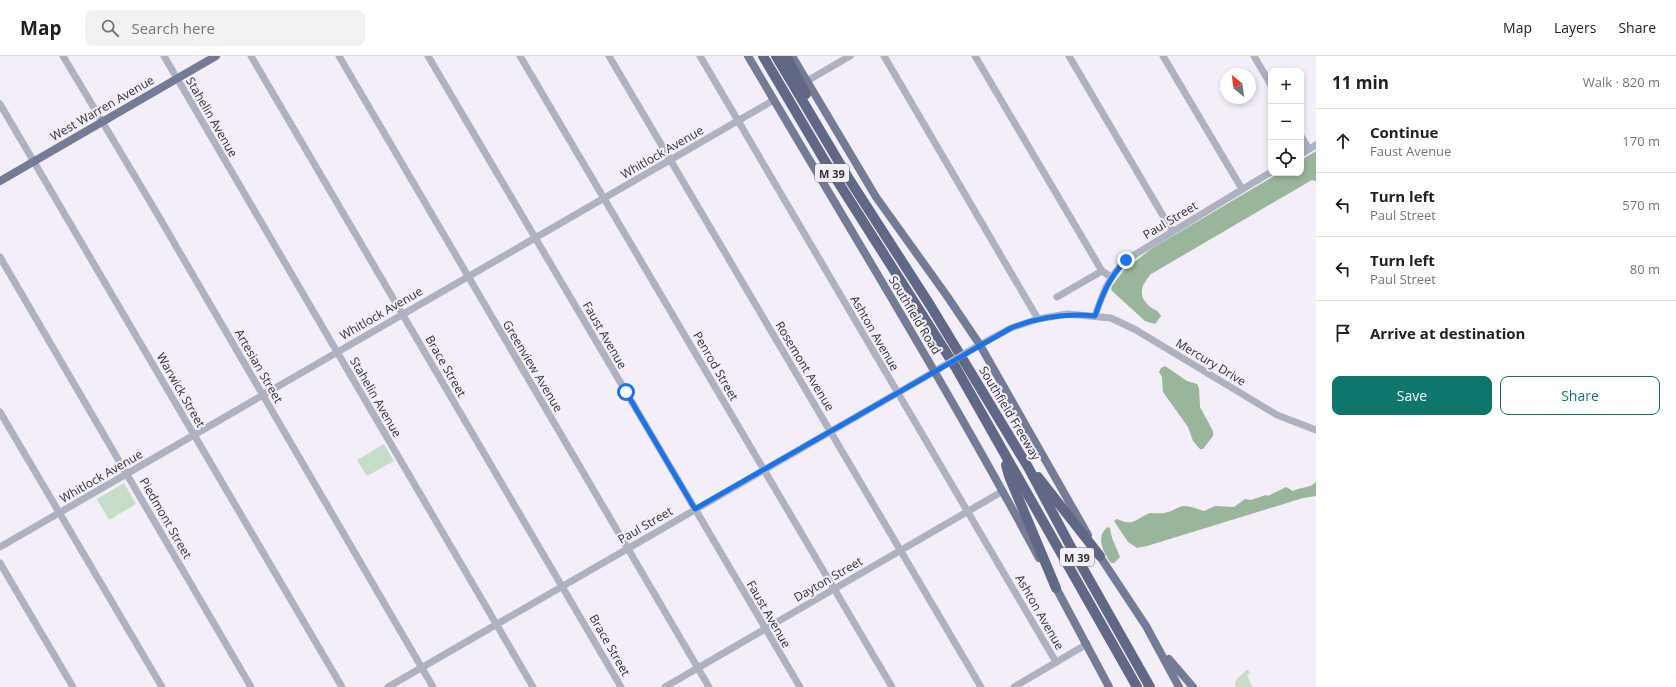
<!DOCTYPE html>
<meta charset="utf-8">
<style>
:root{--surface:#fff;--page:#f2f2f2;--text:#202124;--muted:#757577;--line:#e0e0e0;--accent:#0f766e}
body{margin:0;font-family:"Open Sans",sans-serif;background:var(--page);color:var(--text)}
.controls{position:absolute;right:12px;top:12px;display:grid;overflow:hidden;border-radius:8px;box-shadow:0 2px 6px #0003}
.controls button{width:36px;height:36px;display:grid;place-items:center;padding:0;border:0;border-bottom:1px solid var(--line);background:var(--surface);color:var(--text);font:20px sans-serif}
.compass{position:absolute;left:1220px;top:12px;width:36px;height:36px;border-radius:50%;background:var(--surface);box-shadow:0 2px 6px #0003;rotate:331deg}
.stop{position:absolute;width:12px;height:12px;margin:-9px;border:3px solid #1a73e8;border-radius:50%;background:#fff}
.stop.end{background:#1a73e8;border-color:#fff;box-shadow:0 1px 4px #0008}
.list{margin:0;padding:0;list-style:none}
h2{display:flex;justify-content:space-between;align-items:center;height:52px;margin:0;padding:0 16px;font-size:17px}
h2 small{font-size:13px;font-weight:400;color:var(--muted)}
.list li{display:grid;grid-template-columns:26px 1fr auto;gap:12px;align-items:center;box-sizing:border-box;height:64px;padding:0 16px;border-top:1px solid var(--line)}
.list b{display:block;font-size:15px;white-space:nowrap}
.list p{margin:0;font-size:13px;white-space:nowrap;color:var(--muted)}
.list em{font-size:13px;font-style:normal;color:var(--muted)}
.actions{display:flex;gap:8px;padding:12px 16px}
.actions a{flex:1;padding:9px 0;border:1px solid var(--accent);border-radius:8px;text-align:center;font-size:14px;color:var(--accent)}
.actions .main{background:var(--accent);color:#fff}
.icon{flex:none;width:22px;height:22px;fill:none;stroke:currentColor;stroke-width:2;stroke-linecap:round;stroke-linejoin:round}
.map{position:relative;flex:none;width:1316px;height:631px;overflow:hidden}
header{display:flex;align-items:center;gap:24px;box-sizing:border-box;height:56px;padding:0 20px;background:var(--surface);border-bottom:1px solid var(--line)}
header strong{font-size:19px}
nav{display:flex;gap:22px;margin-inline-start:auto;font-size:14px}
.search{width:280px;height:36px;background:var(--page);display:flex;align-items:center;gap:10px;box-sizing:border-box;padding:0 14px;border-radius:8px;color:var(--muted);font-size:15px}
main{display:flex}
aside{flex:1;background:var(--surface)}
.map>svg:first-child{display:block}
.green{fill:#c8ddc9}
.forest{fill:#99b59b}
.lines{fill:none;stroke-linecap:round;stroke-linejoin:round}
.minor{stroke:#adb1c0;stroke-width:7}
.major{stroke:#747b95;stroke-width:8}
.highway{stroke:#606886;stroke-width:10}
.minor-bridge{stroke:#adb1c0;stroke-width:7}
.route{stroke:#1a73e8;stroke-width:5}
.labels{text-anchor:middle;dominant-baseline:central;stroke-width:4;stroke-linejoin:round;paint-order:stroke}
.shield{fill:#f3eef7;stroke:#6d6a6f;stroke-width:1}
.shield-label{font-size:11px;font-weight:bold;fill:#343235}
.street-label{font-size:12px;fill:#343235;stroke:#f3eef7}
</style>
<header>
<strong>Map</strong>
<div class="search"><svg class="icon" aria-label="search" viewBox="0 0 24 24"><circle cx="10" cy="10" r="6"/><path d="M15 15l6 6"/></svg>Search here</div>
<nav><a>Map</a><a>Layers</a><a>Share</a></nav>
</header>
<main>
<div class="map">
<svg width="1316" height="631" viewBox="0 0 1316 631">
<rect width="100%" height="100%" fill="#f3eef7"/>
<!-- green -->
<g class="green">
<path d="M384,388l10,17 -27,15 -10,-16z"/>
<path d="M124,427l12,21 -27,16 -12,-21z"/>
<path d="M1247,614l3,2 -3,4 6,11h-17l-1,-3 1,-4z"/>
</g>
<!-- forest -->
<g class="forest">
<path d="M1316,95v30l-4,-1 -161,94c-9,10 -14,21 -2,32 5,4 9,4 12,10l-6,8 -10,-3 -34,-31 1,-4 11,-15 28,-22 128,-76h22v-13z"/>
<path d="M1165,310l22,15 10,3 2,4 1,19 13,24v5l-10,13h-3l-7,-8 -5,-14 -25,-35 -1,-15 -3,-5 2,-4z"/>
<path d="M1316,426v14l-13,2 -156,48 -10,2 -9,-6 -14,-21 3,-2c17,8 18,0 33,-6 5,0 13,1 18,-1 5,-1 9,-5 15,-6 8,0 14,3 21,5l11,-5 19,1 11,-8 6,1 15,-5 2,1 18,-9 7,4c7,-4 18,-3 23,-9z"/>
<path d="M1108,471l2,1 2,10 8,19 -6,6h-3c-8,-11 -16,-27 -3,-36z"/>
</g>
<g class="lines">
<!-- minor -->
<g class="minor">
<path d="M63,0l92,154 278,477"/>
<path d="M164,0l369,631"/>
<path d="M251,0l370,631"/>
<path d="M339,0l370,631"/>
<path d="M428,0l372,631"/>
<path d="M520,0l372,631"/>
<path d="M609,0l372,631"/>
<path d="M700,0l356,606"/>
<path d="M884,0l154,263"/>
<path d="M975,0l127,215 9,6"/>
<path d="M1069,0l103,175"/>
<path d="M1163,0l79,133"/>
<path d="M1254,0l17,29"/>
<path d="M807,25l43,-25"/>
<path d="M0,48l342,583"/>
<path d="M1301,80l8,13"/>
<path d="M1301,98l15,-9"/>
<path d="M0,201l251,430"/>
<path d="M1057,241l45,-26"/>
<path d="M1095,260c8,-23 13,-38 31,-56l145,-88"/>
<path d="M976,291l35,-19 27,-9 29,-5 44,4 25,12 141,85 39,15"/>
<path d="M0,356l162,275"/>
<path d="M0,491l774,-447"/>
<path d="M0,507l73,124"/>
<path d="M388,631l551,-318"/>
<path d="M665,631l338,-196"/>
<path d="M1014,631l73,-43"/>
</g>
<!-- major -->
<g class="major">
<path d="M748,0c98,167 200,332 291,502"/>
<path d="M792,0l84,141 71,99 33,49 108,190"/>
<path d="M0,125l216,-125"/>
<path d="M1097,496l49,74 33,61"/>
<path d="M1054,528l55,103"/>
<path d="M1169,603l24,28"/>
</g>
<!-- highway -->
<g class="highway">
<path d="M763,0l63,107 130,205 181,319"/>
<path d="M776,0l73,123 81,126 98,162 44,82 78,138"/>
<path d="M786,0l20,38"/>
<path d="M1006,409l3,11 47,112"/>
<path d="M1038,421l62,79"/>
</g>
<!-- minor-bridge -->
<path class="minor-bridge" d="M940,312l34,-20"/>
</g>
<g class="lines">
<!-- route -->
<path class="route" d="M626,336l69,117 316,-181c28,-11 54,-15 84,-12 8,-23 14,-38 31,-56"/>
</g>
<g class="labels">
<!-- shield labels -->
<g class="shield">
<rect x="815" y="108" width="34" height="18" rx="3"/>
<rect x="1060" y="492" width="34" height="18" rx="3"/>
</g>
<g class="shield-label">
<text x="832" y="117">M 39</text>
<text x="1077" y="501">M 39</text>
</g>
<!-- street labels -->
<g class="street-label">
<text transform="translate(102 52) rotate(-30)">West Warren Avenue</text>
<text transform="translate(212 61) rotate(60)">Stahelin Avenue</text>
<text transform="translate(662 96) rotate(-30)">Whitlock Avenue</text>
<text transform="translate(1170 164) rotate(-31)">Paul Street</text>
<text transform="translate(381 257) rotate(-30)">Whitlock Avenue</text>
<text transform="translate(915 259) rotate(59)">Southfield Road</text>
<text transform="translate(875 277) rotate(60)">Ashton Avenue</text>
<text transform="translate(605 279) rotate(60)">Faust Avenue</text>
<text transform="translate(1211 306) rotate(31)">Mercury Drive</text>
<text transform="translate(259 310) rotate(60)">Artesian Street</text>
<text transform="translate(446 310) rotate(60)">Brace Street</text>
<text transform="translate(533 310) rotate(59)">Greenview Avenue</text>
<text transform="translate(716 310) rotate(60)">Penrod Street</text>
<text transform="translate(805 310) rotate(59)">Rosemont Avenue</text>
<text transform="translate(181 334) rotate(60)">Warwick Street</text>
<text transform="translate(376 341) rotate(60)">Stahelin Avenue</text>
<text transform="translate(1010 357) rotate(59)">Southfield Freeway</text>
<text transform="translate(101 420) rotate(-30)">Whitlock Avenue</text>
<text transform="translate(166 462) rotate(60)">Piedmont Street</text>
<text transform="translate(645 469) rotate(-30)">Paul Street</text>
<text transform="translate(828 523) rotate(-30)">Dayton Street</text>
<text transform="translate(1040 556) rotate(60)">Ashton Avenue</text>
<text transform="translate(769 558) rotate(60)">Faust Avenue</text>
<text transform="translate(610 589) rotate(60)">Brace Street</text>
</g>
</g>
</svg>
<div class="controls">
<button>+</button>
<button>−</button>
<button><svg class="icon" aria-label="locate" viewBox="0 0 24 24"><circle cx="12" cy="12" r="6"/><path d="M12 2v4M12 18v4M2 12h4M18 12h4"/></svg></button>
</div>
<svg class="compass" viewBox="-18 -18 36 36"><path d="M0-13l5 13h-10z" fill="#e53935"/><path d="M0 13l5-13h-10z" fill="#757577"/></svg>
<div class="stop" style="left:626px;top:336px"></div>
<div class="stop end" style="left:1126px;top:204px"></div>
</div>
<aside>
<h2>11 min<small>Walk · 820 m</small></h2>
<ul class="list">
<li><svg class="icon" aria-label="ahead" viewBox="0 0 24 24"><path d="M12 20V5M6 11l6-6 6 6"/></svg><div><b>Continue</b><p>Faust Avenue</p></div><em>170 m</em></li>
<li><svg class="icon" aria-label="left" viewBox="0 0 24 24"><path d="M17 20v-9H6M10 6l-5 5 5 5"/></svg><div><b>Turn left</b><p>Paul Street</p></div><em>570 m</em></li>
<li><svg class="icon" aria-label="left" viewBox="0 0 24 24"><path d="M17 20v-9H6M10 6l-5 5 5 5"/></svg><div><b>Turn left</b><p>Paul Street</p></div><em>80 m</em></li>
<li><svg class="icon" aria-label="arrive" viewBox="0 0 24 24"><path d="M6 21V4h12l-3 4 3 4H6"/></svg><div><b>Arrive at destination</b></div></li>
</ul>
<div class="actions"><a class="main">Save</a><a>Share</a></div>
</aside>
</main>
